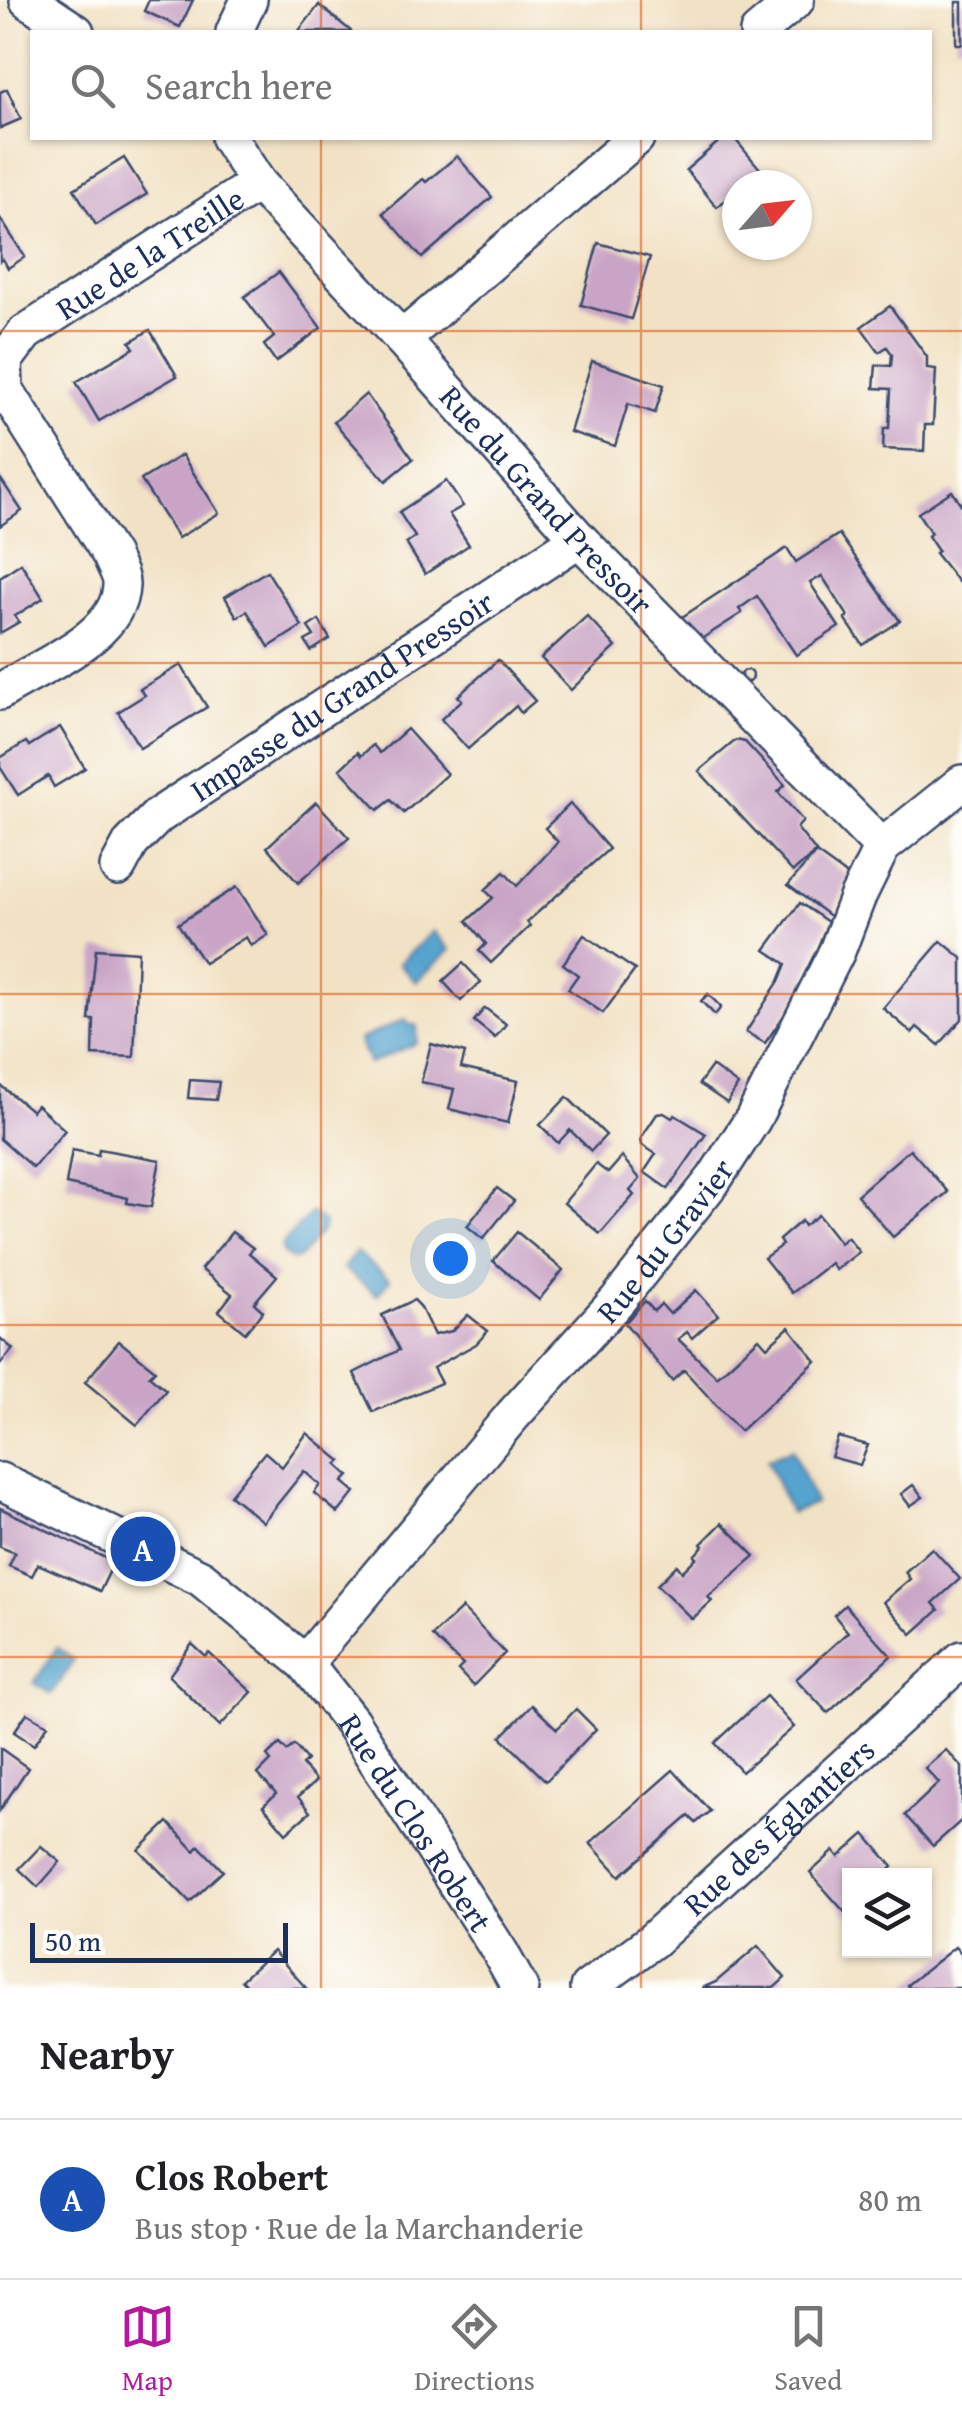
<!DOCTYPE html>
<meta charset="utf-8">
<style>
:root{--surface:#fff;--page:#f2f2f2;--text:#202124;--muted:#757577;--line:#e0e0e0;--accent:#b5179e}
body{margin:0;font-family:"Gentium Book Plus",serif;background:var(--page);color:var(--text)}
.controls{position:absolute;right:30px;bottom:30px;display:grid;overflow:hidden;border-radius:0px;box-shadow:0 2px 8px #0004}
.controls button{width:90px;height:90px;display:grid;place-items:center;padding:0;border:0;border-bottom:2px solid var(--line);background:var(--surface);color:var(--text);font:50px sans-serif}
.compass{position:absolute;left:722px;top:170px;width:90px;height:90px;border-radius:50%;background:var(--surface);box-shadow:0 2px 8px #0004;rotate:62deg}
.scale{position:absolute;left:30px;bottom:25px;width:258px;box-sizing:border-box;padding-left:10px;border:5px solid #1b2f5e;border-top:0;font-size:28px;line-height:35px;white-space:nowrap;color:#1b2f5e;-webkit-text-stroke:8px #fdfcf7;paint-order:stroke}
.you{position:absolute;left:450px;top:1258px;width:35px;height:35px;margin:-25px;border:8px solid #fff;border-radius:50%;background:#1a73e8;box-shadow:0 0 0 15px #1a73e833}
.badge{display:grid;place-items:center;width:65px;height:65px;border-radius:50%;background:var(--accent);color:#fff;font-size:32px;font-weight:700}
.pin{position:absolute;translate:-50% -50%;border:5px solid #fff;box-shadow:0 2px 10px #0006}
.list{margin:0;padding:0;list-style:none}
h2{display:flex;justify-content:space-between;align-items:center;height:130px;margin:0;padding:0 40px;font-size:42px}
h2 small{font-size:32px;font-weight:400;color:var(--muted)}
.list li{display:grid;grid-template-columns:65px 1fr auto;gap:30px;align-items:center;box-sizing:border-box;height:160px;padding:0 40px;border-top:2px solid var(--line)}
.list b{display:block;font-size:38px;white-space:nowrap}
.list p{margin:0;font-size:32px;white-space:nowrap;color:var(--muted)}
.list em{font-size:32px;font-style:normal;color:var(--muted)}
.icon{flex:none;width:55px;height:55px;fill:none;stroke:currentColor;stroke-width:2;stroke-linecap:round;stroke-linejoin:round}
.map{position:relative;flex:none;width:962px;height:1988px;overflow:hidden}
.search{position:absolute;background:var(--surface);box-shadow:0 2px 8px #0004;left:30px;right:30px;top:30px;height:110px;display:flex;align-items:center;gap:25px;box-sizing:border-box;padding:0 35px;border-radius:0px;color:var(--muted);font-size:38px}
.sheet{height:290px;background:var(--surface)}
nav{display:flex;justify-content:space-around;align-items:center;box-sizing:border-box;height:140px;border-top:2px solid var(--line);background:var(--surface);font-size:28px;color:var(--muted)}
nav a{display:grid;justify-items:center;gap:5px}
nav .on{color:var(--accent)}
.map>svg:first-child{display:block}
.water{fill:#55a4cf;stroke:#386a96;stroke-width:2.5}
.building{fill:#c9a4c6}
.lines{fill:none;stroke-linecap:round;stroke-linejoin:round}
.minor-casing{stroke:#3b4a6d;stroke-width:40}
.minor{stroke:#fff;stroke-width:35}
.grid{fill:none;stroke:#de5710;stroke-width:2.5;stroke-opacity:0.55}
.labels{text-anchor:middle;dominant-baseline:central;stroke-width:8;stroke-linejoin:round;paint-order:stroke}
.street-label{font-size:32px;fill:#1b2f5e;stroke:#fdfcf7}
</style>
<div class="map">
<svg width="962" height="1988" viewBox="0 0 962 1988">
<rect width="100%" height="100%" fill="#fdfcf7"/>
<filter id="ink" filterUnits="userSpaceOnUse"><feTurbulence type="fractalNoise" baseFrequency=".01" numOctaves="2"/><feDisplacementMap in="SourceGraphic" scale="20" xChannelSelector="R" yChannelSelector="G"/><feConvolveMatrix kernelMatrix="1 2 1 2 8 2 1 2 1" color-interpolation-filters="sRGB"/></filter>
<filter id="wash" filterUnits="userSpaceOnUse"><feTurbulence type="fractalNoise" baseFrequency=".0048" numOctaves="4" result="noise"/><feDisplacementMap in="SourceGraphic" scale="40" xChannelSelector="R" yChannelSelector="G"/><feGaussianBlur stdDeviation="2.25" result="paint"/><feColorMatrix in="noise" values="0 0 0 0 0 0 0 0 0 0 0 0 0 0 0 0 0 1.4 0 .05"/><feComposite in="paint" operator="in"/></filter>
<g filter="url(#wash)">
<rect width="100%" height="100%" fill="#f2e2c5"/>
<!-- water -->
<g class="water">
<path d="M433,931l17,19 -34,32 -17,-19z"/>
<path d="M406,1019l2,5 9,2v17l-48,21 -10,-24z"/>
<path d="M311,1213l13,10 -1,6 -25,30h-8l-8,-7v-8z"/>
<path d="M356,1252l34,28 -13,15 -34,-27z"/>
<path d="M792,1449l23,54 -25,10 -23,-53z"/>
<path d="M57,1648l17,12 -23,34 -17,-11z"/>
</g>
<g id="blocks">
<!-- building -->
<g class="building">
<path d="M149,0h44l-13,27 -36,-16z"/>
<rect x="956" y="2" width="6" height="42"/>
<path d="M319,5l33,27h-54z"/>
<path d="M7,89l14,30 -21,9v-36z"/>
<path d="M723,138h11l27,32 -17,15h-7v5l-20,17 -31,-37z"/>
<path d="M457,156l35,41 -70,61 -39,-45 40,-34 3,3z"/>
<path d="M124,158l23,36 -51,31 -22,-36z"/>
<path d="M0,218l25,39 -17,11 -5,-9 -3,2z"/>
<path d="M598,243l52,14 -19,62 -50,-14z"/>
<path d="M279,272l42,56 -45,34 -12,-17 10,-8 -30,-40z"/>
<path d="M890,306l37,51v11l9,1 -3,56h-8l-1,26 -41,-2 1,-21h5l2,-39 -17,-1 2,-23 15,1 1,-12 -5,-7 -8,5 -18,-25z"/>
<path d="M150,330l27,46 -78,45 -23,-39 58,-34 -4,-6z"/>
<path d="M592,361l72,24 -9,28 -27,-9 -13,42 -45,-14z"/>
<path d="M366,394l47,65 -27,22 -52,-59z"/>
<path d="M182,455l37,58 -41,25 -37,-58z"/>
<path d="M0,478l22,33 -22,15z"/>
<path d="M446,481l17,25 -14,8 20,31 -44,29 -19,-31 9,-6 -16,-25z"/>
<path d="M952,491l10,15v74l-4,2 -23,-29 3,-2 -10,-15 3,-3 -13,-20z"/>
<path d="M839,534l61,87 -37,24 -18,-26 3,-3 -26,-40 -12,7 29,44 -43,28 -39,-59 -18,13 3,4 -47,30 -19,-22 111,-73 9,14z"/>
<path d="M21,563l22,35 -28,18 4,6 -19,11v-56z"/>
<path d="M267,571l35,55 -33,21 -22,-36 -10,6 -12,-20z"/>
<path d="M587,616l29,31 -45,43 -30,-32z"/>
<path d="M319,620l11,19 -19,12 -6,-10 9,-5 -6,-9z"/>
<path d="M498,660l37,41 -14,12 -5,-7 -48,43 -27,-30 21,-19 -4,-4z"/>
<path d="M181,665l26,42 -67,41 -22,-36 27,-17 -5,-6z"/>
<circle cx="747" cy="676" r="6"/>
<path d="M60,727l25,41 -31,19 -6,-11 -30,19 -18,-28v-9l26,-16 3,4z"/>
<path d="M407,729l40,45 -43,39 -13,-13 -13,10 -38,-41 18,-17 3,4 12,-11 7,8z"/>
<path d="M736,740l9,2 40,43 -7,7 25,29 -6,7 19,24 -23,20 -94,-101z"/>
<path d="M316,802l33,36 -51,45 -31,-36z"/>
<path d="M570,804l39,45 -82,73 3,4 -39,37 -12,-12 7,-7 -19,-23 26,-23 -8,-8 19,-18 13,14 41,-44 -13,-14z"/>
<path d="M816,853l32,23 -17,41 -43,-32z"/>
<path d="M237,887l31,48 -17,11 -5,-9 -42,26 -26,-39z"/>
<path d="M800,903l28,19 -29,72 -34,49 -19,-11 33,-51 7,-17 -21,-14z"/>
<path d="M584,935l51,35 -32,43 -35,-24 10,-14 -15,-11z"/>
<path d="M941,941l21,17v61l-23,26 -22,-18 -5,6 -29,-25z"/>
<path d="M96,949l42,3 -4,105 -41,-2 1,-35h-5z"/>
<path d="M463,963l18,19 -20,19 -18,-20z"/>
<path d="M708,994l13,13 -6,8 -14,-14z"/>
<path d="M485,1008l21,16 -11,14 -21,-17z"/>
<path d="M431,1044l34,9 -4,15 57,13 -10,42 -59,-14 5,-20 -33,-7z"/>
<path d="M712,1066l26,19 -11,18 -28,-19z"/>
<path d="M190,1080l29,2 -3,18 -28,-2z"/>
<path d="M0,1085l32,26 5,-6 28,25 -32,38 -33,-29z"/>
<path d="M567,1097l39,38 -15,16 -21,-21 -12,13 -18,-18z"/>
<path d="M664,1113l8,5 3,-3 31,19 -38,55 -24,-17 12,-18 -14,-9 -1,-7 16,-24z"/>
<path d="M99,1149l61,11 -9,47 -24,-4 1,-5 -62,-14 6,-34 26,5z"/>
<path d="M910,1149l38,43 -55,45 -36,-42z"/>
<path d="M622,1157l18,22 -10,12 4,4 -34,39 -36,-31 32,-39 12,9z"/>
<path d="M497,1188l17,13 -31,38 -16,-13z"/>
<path d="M818,1215l22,28 7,-6 12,15 -23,18 -5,-7 -39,30 -28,-35 18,-13 -3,-5 22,-19 3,5z"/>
<path d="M232,1232l21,16 -4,5 28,23 -23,27 9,8 -18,22 -26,-22 13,-17 -31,-25z"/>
<path d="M517,1232l46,38 -24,30 -46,-39z"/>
<path d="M696,1290l22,25 -26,23 -5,-6 -9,7 39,38 42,-39 8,9 22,-20 27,34 -76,70 -56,-61 -12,11 -47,-58 20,-22 9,10 7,-7 9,10z"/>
<path d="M414,1300l6,6 14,29 18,-4 16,-16 20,16 -12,13 -43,24 8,15 -68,29 -19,-39 45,-23 -17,-35z"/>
<path d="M0,1338l13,11 -13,16z"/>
<path d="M119,1341l36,29 -6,6 17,14 -29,35 -52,-43z"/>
<path d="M307,1433l34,28 -4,4 12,11 -6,6 12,10 -17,21 -24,-20 6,-8 -16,-14 -41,51 -33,-27 35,-43 17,15z"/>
<path d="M838,1437l30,8 -8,20 -29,-8z"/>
<path d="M913,1485l10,12 -13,9 -9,-12z"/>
<path d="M0,1508l114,54 -14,29 -62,-27 -6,12 -23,-10 6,-13 -15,-6z"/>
<path d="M722,1523l33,33 -47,41 4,4 -20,18 -35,-34 20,-20 5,7 14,-14 -2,-2 9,-10 -2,-2z"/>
<path d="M932,1548l28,31 -27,24 6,7 -27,24 -29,-32 27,-23 -5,-7z"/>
<path d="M845,1605l46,51 -63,57 -32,-34 52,-47 -14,-17z"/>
<path d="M462,1608l43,45 -32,33 -15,-16 5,-5 -31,-29z"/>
<path d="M192,1644l14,13 3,-4 43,39 -32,34 -51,-50z"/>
<path d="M766,1696l28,31 -52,45 -27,-29z"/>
<path d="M532,1705l25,24 19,-20 20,20 -50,52 -45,-44z"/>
<path d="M27,1713l21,12 -14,20 -20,-13z"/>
<path d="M280,1744l7,7 7,-6 13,15 -5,5 14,16 -18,16 12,15 -24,21 -23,-27 13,-12 -18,-20 13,-13 -4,-5z"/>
<path d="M0,1748l28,20 -28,42z"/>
<path d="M946,1750l16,17v53l-29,26 -28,-31 34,-32 -14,-15z"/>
<path d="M673,1770l37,41 -14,12 -7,-7 -69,60 -30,-33z"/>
<path d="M168,1822l27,29 4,-5 24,25 -33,31 -51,-52z"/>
<path d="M865,1834l28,33 -10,9h-33v42l-40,-45 24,-22 5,6z"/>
<path d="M41,1846l19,16 -22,25 -19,-18z"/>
<path d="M758,1946l27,32 -11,10h-72l14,-6z"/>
<path d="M955,1947l7,8v33h-53l-2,-3z"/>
<path d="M273,1951l33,37h-58l-7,-8z"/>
</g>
</g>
</g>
<g filter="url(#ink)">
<use href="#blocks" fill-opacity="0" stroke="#3b4a6d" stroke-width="2.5"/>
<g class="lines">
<defs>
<g id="minor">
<path d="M28,0l48,32"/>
<path d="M234,32l15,-32"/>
<path d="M758,32l38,-32"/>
<path id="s1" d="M229,138l29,45 144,156 177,200 303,308"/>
<path d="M402,339l234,-201"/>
<path id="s2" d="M0,692c39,-26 119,-54 121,-106 1,-10 -7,-21 -10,-30l-106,-167 -1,-28 21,-28 233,-150"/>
<path id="s3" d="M118,867l13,-24 27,-27 421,-277"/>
<path id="s4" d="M0,1481l201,97 104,85 46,58 149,231 20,36"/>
<path id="s5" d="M305,1663l208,-248 104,-114 97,-122 39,-60 84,-168 21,-55 24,-49 80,-64"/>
<path id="s6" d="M588,1988l64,-47 310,-282"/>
</g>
</defs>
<!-- minor casing -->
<use href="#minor" class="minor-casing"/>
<!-- minor -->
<use href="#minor" class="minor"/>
</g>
</g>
<!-- grid -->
<path class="grid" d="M321,0v32M641,0v32M321,138v1850M641,138v1850M0,331h962M0,663h962M0,994h962M0,1325h962M0,1657h962"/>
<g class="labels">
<!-- street labels -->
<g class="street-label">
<text stroke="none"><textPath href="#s2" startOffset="608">Rue de la Treille</textPath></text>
<text stroke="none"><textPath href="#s1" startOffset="482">Rue du Grand Pressoir</textPath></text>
<text stroke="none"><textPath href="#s3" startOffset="285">Impasse du Grand Pressoir</textPath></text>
<text stroke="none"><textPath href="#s5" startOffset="555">Rue du Gravier</textPath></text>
<text stroke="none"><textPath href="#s4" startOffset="552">Rue du Clos Robert</textPath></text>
<text stroke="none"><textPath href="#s6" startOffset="250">Rue des Églantiers</textPath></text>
</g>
</g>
</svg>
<div class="controls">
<button><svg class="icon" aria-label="layers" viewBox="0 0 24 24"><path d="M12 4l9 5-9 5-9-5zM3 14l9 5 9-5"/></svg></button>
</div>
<svg class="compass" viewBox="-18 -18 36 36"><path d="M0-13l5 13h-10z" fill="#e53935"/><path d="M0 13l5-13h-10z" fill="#757577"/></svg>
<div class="scale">50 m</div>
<div class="you"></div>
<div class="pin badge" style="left:143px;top:1549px;background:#1a4fb4">A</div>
<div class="search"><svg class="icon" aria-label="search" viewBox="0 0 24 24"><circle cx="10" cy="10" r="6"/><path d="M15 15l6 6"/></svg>Search here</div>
</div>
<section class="sheet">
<h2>Nearby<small></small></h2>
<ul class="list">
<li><span class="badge" style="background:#1a4fb4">A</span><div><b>Clos Robert</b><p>Bus stop · Rue de la Marchanderie</p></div><em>80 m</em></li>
</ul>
</section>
<nav>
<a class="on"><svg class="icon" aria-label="map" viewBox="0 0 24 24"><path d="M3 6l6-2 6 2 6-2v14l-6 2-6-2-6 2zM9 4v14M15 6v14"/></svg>Map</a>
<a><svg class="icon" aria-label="directions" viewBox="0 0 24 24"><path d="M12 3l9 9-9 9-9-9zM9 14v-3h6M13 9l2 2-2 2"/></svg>Directions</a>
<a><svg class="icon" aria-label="saved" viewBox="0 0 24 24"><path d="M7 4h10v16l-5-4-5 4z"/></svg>Saved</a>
</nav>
